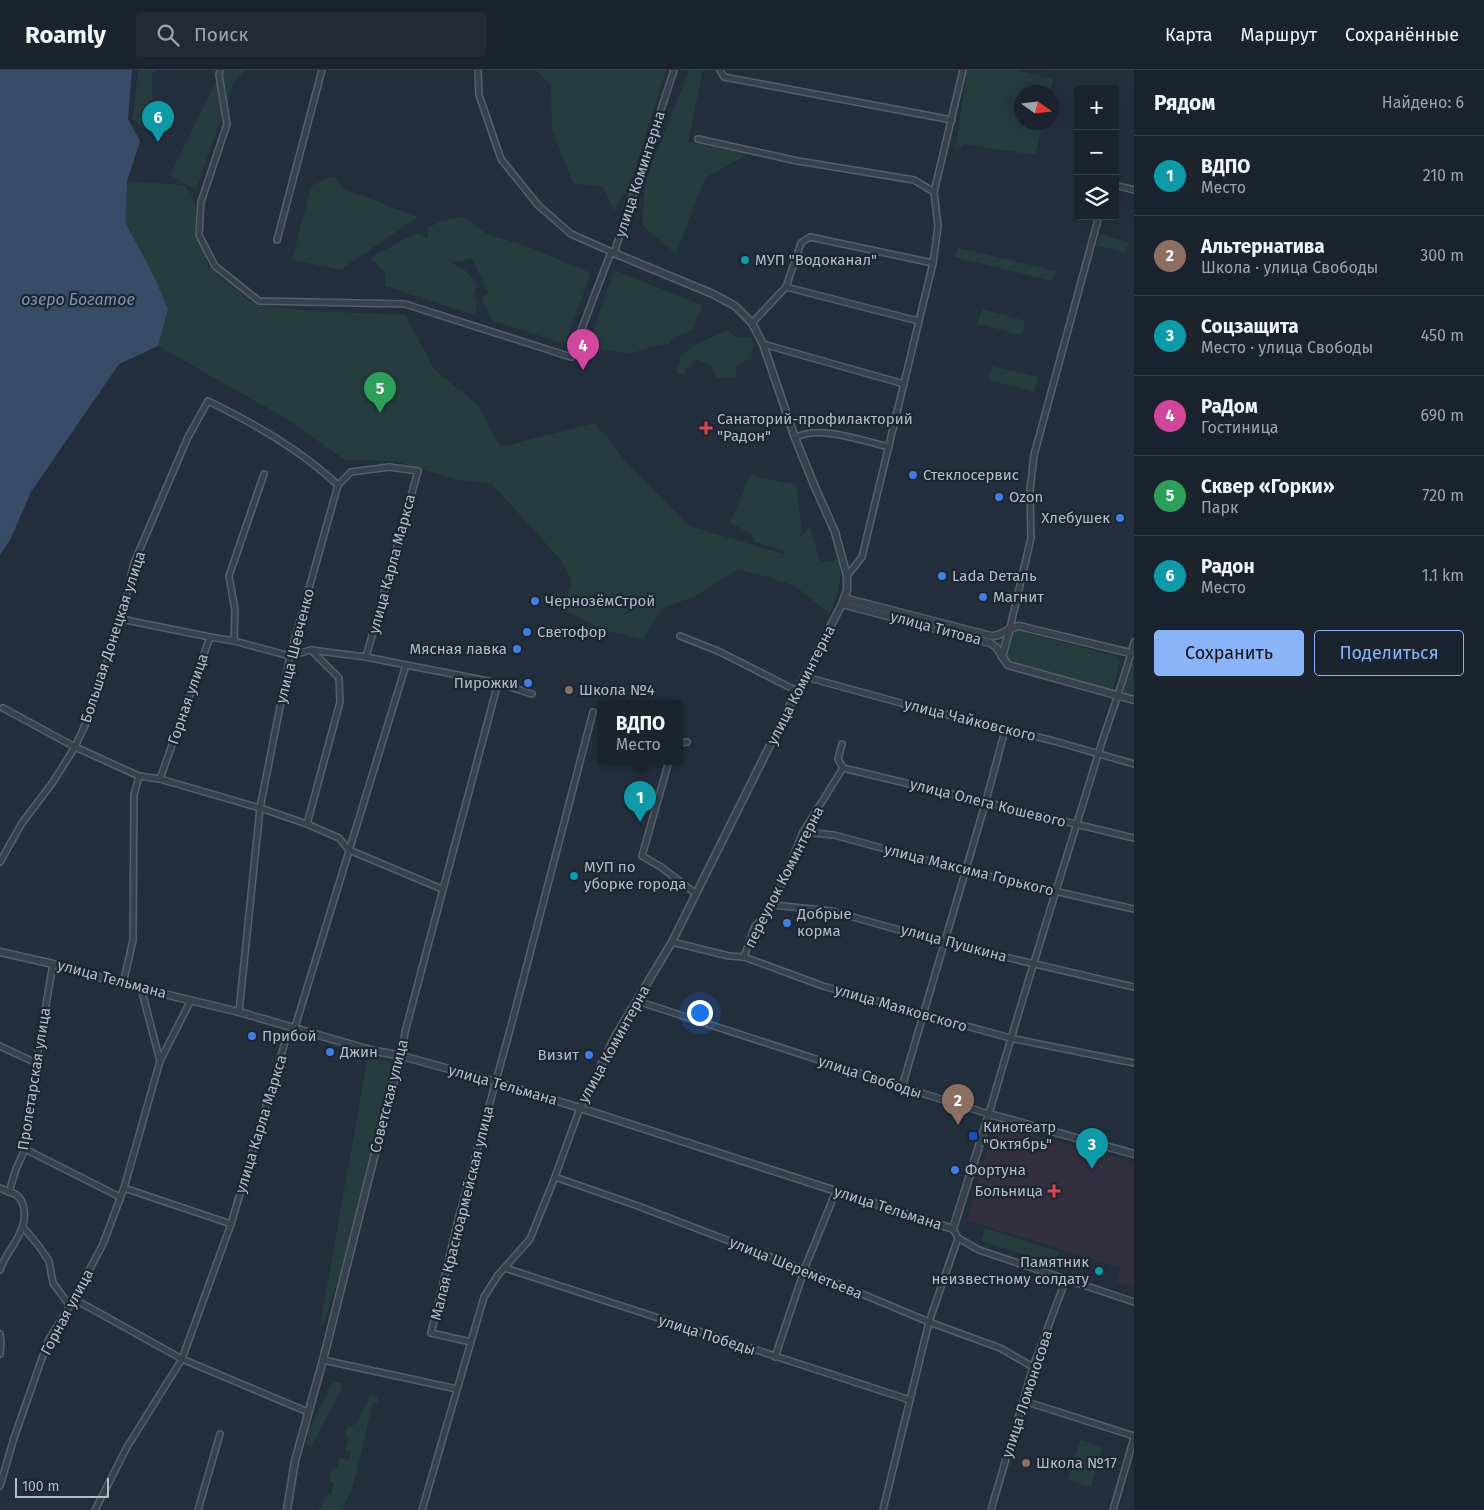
<!DOCTYPE html>
<html lang="ru">
<meta charset="utf-8">
<style>
:root{--surface:#1b232e;--page:#242b36;--text:#f1f3f6;--muted:#a0a4aa;--line:#39404a;--accent:#8ab4f8}
body{margin:0;font-family:"Fira Sans",sans-serif;background:var(--page);color:var(--text)}
.controls{position:absolute;right:15px;top:15px;display:grid;overflow:hidden;border-radius:5px;box-shadow:0 5px 20px #0002}
.controls button{width:45px;height:45px;display:grid;place-items:center;padding:0;border:0;border-bottom:1px solid var(--line);background:var(--surface);color:var(--text);font:25px sans-serif}
.compass{position:absolute;left:1014px;top:15px;width:45px;height:45px;border-radius:50%;background:var(--surface);box-shadow:0 5px 20px #0002;rotate:104deg}
.scale{position:absolute;left:15px;bottom:12px;width:94px;box-sizing:border-box;padding-left:5px;border:2px solid #b4bcc9;border-top:0;font-size:14px;line-height:18px;white-space:nowrap;color:#b4bcc9;-webkit-text-stroke:4px #1d2633;paint-order:stroke}
.you{position:absolute;left:699px;top:942px;width:18px;height:18px;margin:-12px;border:4px solid #fff;border-radius:50%;background:#1a73e8;box-shadow:0 0 0 8px #1a73e833}
.badge{display:grid;place-items:center;width:32px;height:32px;border-radius:50%;background:var(--accent);color:#fff;font-size:16px;font-weight:700}
.pin{position:absolute;translate:-50% -41px;filter:drop-shadow(0 1px 2px #0008)}
.pin::after{content:'';position:absolute;top:26px;width:18px;height:15px;background:inherit;clip-path:polygon(0 0,100% 0,50% 100%)}
.popup{position:absolute;left:598px;top:630px;width:85px;height:65px;box-sizing:border-box;display:grid;place-content:center;border-radius:5px;background:var(--surface);filter:drop-shadow(0 1px 4px #0005);font-size:16px;white-space:nowrap;color:var(--muted)}
.popup b{font-size:19px;color:var(--text)}
.popup::after{content:'';position:absolute;left:50%;top:100%;margin-left:-10px;border:10px solid transparent;border-top-color:var(--surface)}
.list{margin:0;padding:0;list-style:none}
h2{display:flex;justify-content:space-between;align-items:center;height:65px;margin:0;padding:0 20px;font-size:21px}
h2 small{font-size:16px;font-weight:400;color:var(--muted)}
.list li{display:grid;grid-template-columns:32px 1fr auto;gap:15px;align-items:center;box-sizing:border-box;height:80px;padding:0 20px;border-top:1px solid var(--line)}
.list b{display:block;font-size:19px;white-space:nowrap}
.list p{margin:0;font-size:16px;white-space:nowrap;color:var(--muted)}
.list em{font-size:16px;font-style:normal;color:var(--muted)}
.actions{display:flex;gap:10px;padding:15px 20px}
.actions a{flex:1;padding:11px 0;border:1px solid var(--accent);border-radius:5px;text-align:center;font-size:18px;color:var(--accent)}
.actions .main{background:var(--accent);color:#111}
.icon{flex:none;width:28px;height:28px;fill:none;stroke:currentColor;stroke-width:2;stroke-linecap:round;stroke-linejoin:round}
.map{position:relative;flex:none;width:1134px;height:1440px;overflow:hidden}
header{display:flex;align-items:center;gap:30px;box-sizing:border-box;height:70px;padding:0 25px;background:var(--surface);border-bottom:1px solid var(--line)}
header strong{font-size:24px}
nav{display:flex;gap:28px;margin-inline-start:auto;font-size:18px}
.search{width:350px;height:45px;background:var(--page);display:flex;align-items:center;gap:12px;box-sizing:border-box;padding:0 18px;border-radius:5px;color:var(--muted);font-size:19px}
main{display:flex}
aside{flex:1;background:var(--surface)}
.map>svg:first-child{display:block}
.medical{fill:#32303f}
.green{fill:#263c3f}
.water{fill:#394c67}
.lines{fill:none;stroke-linecap:round;stroke-linejoin:round}
.minor-casing{stroke:#565f6c;stroke-width:8}
.tertiary-casing{stroke:#565f6c;stroke-width:9}
.minor{stroke:#38414e;stroke-width:5}
.tertiary{stroke:#38414e;stroke-width:6}
.culture-dot{fill:#0f9aa8;stroke:#1d2633;stroke-width:2}
.health-dot{fill:#e0444e;stroke:#1d2633;stroke-width:2}
.shop-dot{fill:#3f7fe0;stroke:#1d2633;stroke-width:2}
.education-dot{fill:#8d6e63;stroke:#1d2633;stroke-width:2}
.transit-dot{fill:#1a4fb4;stroke:#1d2633;stroke-width:2}
.labels{text-anchor:middle;dominant-baseline:central;stroke-width:4.5;stroke-linejoin:round;paint-order:stroke}
.street-label{font-size:15px;fill:#b4bcc9;stroke:#1d2633}
.poi-label{font-size:15px;fill:#b4bcc9;stroke:#1d2633;text-anchor:start}
.water-label{font-size:16px;font-style:italic;fill:#7c92b1;stroke:#1d2633}
</style>
<header>
<strong>Roamly</strong>
<div class="search"><svg class="icon" aria-label="search" viewBox="0 0 24 24"><circle cx="10" cy="10" r="6"/><path d="M15 15l6 6"/></svg>Поиск</div>
<nav><a>Карта</a><a>Маршрут</a><a>Сохранённые</a></nav>
</header>
<main>
<div class="map">
<svg width="1134" height="1440" viewBox="0 0 1134 1440">
<rect width="100%" height="100%" fill="#242f3e"/>
<!-- medical -->
<path class="medical" d="M996,1056l10,1 128,36v125l-17,-6 4,-14 -154,-48 24,-85z"/>
<!-- green -->
<g class="green">
<path d="M138,0h19l-5,4v60l-19,-15z"/>
<path d="M222,0h24l-12,12 -38,108 -26,-15z"/>
<path d="M536,0h130l-35,112 -17,29 -11,-24 -30,-4 -21,-52 -1,-46z"/>
<path d="M689,0h14l-15,72 60,12 -43,24 -29,76 -34,-29 3,-43z"/>
<path d="M967,0h48l38,9 -3,13h-28v30l21,1 -8,32 -71,-11 -9,7z"/>
<path d="M334,106l10,13 74,28 -78,53 -48,-10 19,-74z"/>
<path d="M127,111l57,4 9,11 15,71 47,38 57,6 94,4 28,54 46,38 12,25 9,15 94,-24 27,34 67,69 94,28 3,-3 -31,-9 -5,-9 -20,-10 20,-48 46,10 6,46 -4,8 12,-12 10,35 19,-3c4,20 -2,37 -9,55l-35,-28 -30,-10 -28,-6 -42,26 -32,12 -20,31 -40,-9 -40,-21 9,-28 -11,-21 -69,-76 -37,-5 -59,-18 -51,-1 -58,-41 -129,-73 10,-37 -16,-37 -26,-48z"/>
<path d="M463,147l25,18 36,10 67,28 -26,71 -74,-24 -9,-22 6,-5 -16,-35 -21,5 14,7 13,16 -5,10 4,5 -2,14 -90,-29v-14l-15,-14 46,-25 12,6 -1,-11 15,-7z"/>
<path d="M1100,164l29,8 -3,11 -29,-8z"/>
<path d="M958,178l98,23 -3,10 -98,-24z"/>
<path d="M614,200l88,35 -8,24 -20,8 -5,7 -23,4 -15,6 -43,-8z"/>
<path d="M982,239l43,12 -4,14 -43,-11z"/>
<path d="M727,260l8,6 16,2 3,5 -3,17h-6l-9,6v12h-19l-7,-14 -16,-5 -3,10 -5,-2 -2,8 -7,-1c2,-30 29,-32 50,-44z"/>
<path d="M992,296l46,11 -4,15 -46,-12z"/>
<path d="M1016,560l102,27 2,4 -7,26 -5,3 -100,-29 -3,-4 6,-26z"/>
<path d="M1132,592h2v37l-10,-4 -1,-2z"/>
<path d="M368,986l27,8 -55,208 -17,54h-3z"/>
<path d="M985,1158l74,24 -4,13 -74,-24z"/>
<path d="M336,1312l5,1 1,5 -29,56 -4,3 -3,-4 2,-11 23,-48z"/>
<path d="M370,1324l8,3v5l-5,1c-8,30 -13,60 -22,89 -3,6 -7,11 -8,18h-27l6,-3 4,-12h5l3,-12 -5,-2 3,-13 5,1 3,-11 9,3 2,-9 -6,-2 4,-11 -4,-2 2,-10 9,-3z"/>
<path d="M1080,1370l22,7 -11,40 -23,-7z"/>
</g>
<!-- water -->
<path class="water" d="M0,0h132l-4,49 12,22 -13,40 -1,43 26,48 16,37 -10,37 -39,18 -88,128 -21,48 -10,15z"/>
<g class="lines">
<defs>
<g id="minor">
<path d="M220,0l-1,5 8,49 -26,78 -2,33 16,31 44,35 146,3 166,53 40,-105"/>
<path d="M478,0l1,25 22,64 37,46 33,29 43,19 60,-183"/>
<path d="M720,0l4,7 228,43"/>
<path d="M698,69l100,22 116,19 20,12"/>
<path d="M1115,115l19,5"/>
<path d="M277,170l45,-170"/>
<path d="M786,217l15,-44 9,-6 123,26"/>
<path d="M752,253l34,-36 132,34"/>
<path d="M763,274l141,40"/>
<path d="M795,368c23,-14 68,3 94,9"/>
<path d="M847,506l15,-19 71,-294 5,-37 -4,-34 29,-122"/>
<path d="M121,549l89,18"/>
<path d="M1010,558l21,-90 -1,-48 4,-35 65,-239"/>
<path d="M680,566l38,15 79,40"/>
<path d="M234,571l56,15 21,-6 55,7 132,26 34,11"/>
<path d="M806,607l102,28 146,36 80,23"/>
<path d="M3,638l72,39 64,29"/>
<path d="M679,673l8,-1"/>
<path d="M669,691l-27,95 19,11 34,26"/>
<path d="M843,698l291,70"/>
<path d="M160,709l100,29 47,16 32,14 10,12 93,39"/>
<path d="M307,754l33,-122 -1,-24 -28,-28"/>
<path d="M803,762l31,3 132,36 168,38"/>
<path d="M0,792l22,-39 31,-41 22,-35 16,-35 30,-93 13,-56 54,-126 20,-36c47,23 91,48 130,84"/>
<path d="M773,835l59,6 113,32 189,44"/>
<path d="M672,872l57,14 15,1 79,29 187,52 124,25"/>
<path d="M744,887l11,-31 14,-14 4,-7 30,-73 40,-64 -5,-9 4,-15"/>
<path d="M123,914l10,-44 1,-145 5,-19 21,3 50,-142 24,4 1,-31 -6,-34 35,-102"/>
<path d="M141,918l19,73"/>
<path d="M637,931l265,86 87,27c34,-120 72,-238 108,-356 12,-39 27,-77 37,-116"/>
<path d="M239,942l21,-204 30,-152 48,-171 13,-13 38,-5 29,4 -52,186"/>
<path d="M0,976l36,17"/>
<path d="M402,986l3,-24 93,-349"/>
<path d="M902,1017l84,-286 19,-71"/>
<path d="M25,1079l95,48"/>
<path d="M555,1107l83,29 167,64 124,52 71,26 33,19"/>
<path d="M0,1118l9,4"/>
<path d="M124,1118l107,36"/>
<path d="M23,1157l15,18 11,16 4,22 17,23"/>
<path d="M953,1159l5,9 21,12 155,52"/>
<path d="M505,1198l405,132"/>
<path d="M0,1200c5,-16 17,-27 22,-42 5,-14 3,-33 -13,-36l7,-23 9,-20 11,-86 17,-99"/>
<path d="M74,1229l108,60 126,53"/>
<path d="M0,1264l1,8 -1,12"/>
<path d="M471,1272l-40,-9 28,-117 52,-190 82,-314"/>
<path d="M775,1287l31,-92 30,-74"/>
<path d="M323,1290l134,29"/>
<path d="M1024,1331l110,35"/>
<path d="M0,1416l14,-48 34,-97 26,-42 29,-55 21,-56 36,-127 31,-61"/>
<path d="M95,1440l32,-63 55,-88 49,-135 54,-182 10,-15 111,-362"/>
<path d="M198,1440l22,-76"/>
<path d="M422,1440l62,-213 14,-22 32,-36 25,-62 25,-69"/>
<path d="M883,1440l46,-188 29,-84"/>
<path d="M991,1440l42,-143 33,-88"/>
<path d="M1113,1440l21,-72"/>
</g>
<g id="tertiary">
<path d="M844,528l147,38c11,1 17,-9 28,-10l115,28"/>
<path d="M842,534l148,39 6,4 12,18 126,35"/>
<path d="M1002,587l8,-29"/>
<path d="M0,882l53,12 70,20 116,28 131,38 32,6 94,26 84,26 373,121 36,-115 145,40"/>
<path d="M580,1038l36,-73 56,-93 125,-251 45,-87 5,-14v-14l-12,-44 -20,-45 -20,-49 -32,-94 -11,-21 -17,-17 -22,-12 -99,-41"/>
<path d="M287,1440l8,-49 28,-101 66,-262 13,-42"/>
</g>
</defs>
<!-- minor casing -->
<use href="#minor" class="minor-casing"/>
<!-- tertiary casing -->
<use href="#tertiary" class="tertiary-casing"/>
<!-- minor -->
<use href="#minor" class="minor"/>
<!-- tertiary -->
<use href="#tertiary" class="tertiary"/>
</g>
<!-- markers -->
<g class="culture-dot">
<circle cx="745" cy="190" r="5"/>
<circle cx="574" cy="806" r="5"/>
<circle cx="1099" cy="1201" r="5"/>
</g>
<g class="health-dot">
<path d="M703.5 350.5h5v5h5v5h-5v5h-5v-5h-5v-5h5z"/>
<path d="M1051.5 1113.5h5v5h5v5h-5v5h-5v-5h-5v-5h5z"/>
</g>
<g class="shop-dot">
<circle cx="913" cy="405" r="5"/>
<circle cx="999" cy="427" r="5"/>
<circle cx="1120" cy="448" r="5"/>
<circle cx="942" cy="506" r="5"/>
<circle cx="983" cy="527" r="5"/>
<circle cx="535" cy="531" r="5"/>
<circle cx="527" cy="562" r="5"/>
<circle cx="517" cy="579" r="5"/>
<circle cx="528" cy="613" r="5"/>
<circle cx="787" cy="853" r="5"/>
<circle cx="252" cy="966" r="5"/>
<circle cx="330" cy="982" r="5"/>
<circle cx="589" cy="985" r="5"/>
<circle cx="955" cy="1100" r="5"/>
</g>
<g class="education-dot">
<circle cx="569" cy="620" r="5"/>
<circle cx="1026" cy="1393" r="5"/>
</g>
<rect class="transit-dot" x="968" y="1061" width="10" height="10" rx="2.5"/>
<g class="labels">
<!-- street labels -->
<g class="street-label">
<text transform="translate(640 104) rotate(-72)">улица Коминтерна</text>
<text transform="translate(392 494) rotate(-75)">улица Карла Маркса</text>
<text transform="translate(936 558) rotate(15)">улица Титова</text>
<text transform="translate(113 567) rotate(-72)">Большая Донецкая улица</text>
<text transform="translate(295 576) rotate(-76)">улица Шевченко</text>
<text transform="translate(801 615) rotate(-63)">улица Коминтерна</text>
<text transform="translate(188 629) rotate(-71)">Горная улица</text>
<text transform="translate(970 650) rotate(14)">улица Чайковского</text>
<text transform="translate(988 733) rotate(14)">улица Олега Кошевого</text>
<text transform="translate(969 800) rotate(14)">улица Максима Горького</text>
<text transform="translate(784 807) rotate(-63)">переулок Коминтерна</text>
<text transform="translate(954 873) rotate(15)">улица Пушкина</text>
<text transform="translate(112 909) rotate(15)">улица Тельмана</text>
<text transform="translate(901 938) rotate(16)">улица Маяковского</text>
<text transform="translate(614 974) rotate(-61)">улица Коминтерна</text>
<text transform="translate(870 1007) rotate(18)">улица Свободы</text>
<text transform="translate(34 1009) rotate(-81)">Пролетарская улица</text>
<text transform="translate(503 1015) rotate(16)">улица Тельмана</text>
<text transform="translate(389 1026) rotate(-76)">Советская улица</text>
<text transform="translate(261 1054) rotate(-73)">улица Карла Маркса</text>
<text transform="translate(888 1138) rotate(18)">улица Тельмана</text>
<text transform="translate(462 1143) rotate(-76)">Малая Красноармейская улица</text>
<text transform="translate(796 1198) rotate(22)">улица Шереметьева</text>
<text transform="translate(67 1242) rotate(-62)">Горная улица</text>
<text transform="translate(707 1265) rotate(18)">улица Победы</text>
<text transform="translate(1027 1324) rotate(-72)">улица Ломоносова</text>
</g>
<!-- poi labels -->
<g class="poi-label">
<text x="755" y="190">МУП "Водоканал"</text>
<text x="717" y="349">Санаторий-профилакторий<tspan x="717" dy="17">"Радон"</tspan></text>
<text x="923" y="405">Стеклосервис</text>
<text x="1009" y="427">Ozon</text>
<text x="1110" y="448" text-anchor="end">Хлебушек</text>
<text x="952" y="506">Lada Dеталь</text>
<text x="993" y="527">Магнит</text>
<text x="545" y="531">ЧернозёмСтрой</text>
<text x="537" y="562">Светофор</text>
<text x="507" y="579" text-anchor="end">Мясная лавка</text>
<text x="518" y="613" text-anchor="end">Пирожки</text>
<text x="579" y="620">Школа №4</text>
<text x="584" y="797">МУП по<tspan x="584" dy="17">уборке города</tspan></text>
<text x="797" y="844">Добрые<tspan x="797" dy="17">корма</tspan></text>
<text x="262" y="966">Прибой</text>
<text x="340" y="982">Джин</text>
<text x="579" y="985" text-anchor="end">Визит</text>
<text x="983" y="1057">Кинотеатр<tspan x="983" dy="17">"Октябрь"</tspan></text>
<text x="965" y="1100">Фортуна</text>
<text x="1043" y="1121" text-anchor="end">Больница</text>
<text x="1089" y="1192" text-anchor="end">Памятник<tspan x="1089" dy="17">неизвестному солдату</tspan></text>
<text x="1036" y="1393">Школа №17</text>
</g>
<!-- water labels -->
<g class="water-label">
<text x="78" y="229">озеро Богатое</text>
</g>
</g>
</svg>
<div class="controls">
<button>+</button>
<button>−</button>
<button><svg class="icon" aria-label="layers" viewBox="0 0 24 24"><path d="M12 4l9 5-9 5-9-5zM3 14l9 5 9-5"/></svg></button>
</div>
<svg class="compass" viewBox="-18 -18 36 36"><path d="M0-13l5 13h-10z" fill="#e53935"/><path d="M0 13l5-13h-10z" fill="#a0a4aa"/></svg>
<div class="scale">100 m</div>
<div class="you"></div>
<div class="pin badge" style="left:640px;top:752px;background:#0f9aa8">1</div>
<div class="popup"><b>ВДПО</b>Место</div>
<div class="pin badge" style="left:958px;top:1055px;background:#8d6e63">2</div>
<div class="pin badge" style="left:1092px;top:1099px;background:#0f9aa8">3</div>
<div class="pin badge" style="left:583px;top:300px;background:#d1479c">4</div>
<div class="pin badge" style="left:380px;top:343px;background:#2e9e5b">5</div>
<div class="pin badge" style="left:158px;top:72px;background:#0f9aa8">6</div>
</div>
<aside>
<h2>Рядом<small>Найдено: 6</small></h2>
<ul class="list">
<li><span class="badge" style="background:#0f9aa8">1</span><div><b>ВДПО</b><p>Место</p></div><em>210 m</em></li>
<li><span class="badge" style="background:#8d6e63">2</span><div><b>Альтернатива</b><p>Школа · улица Свободы</p></div><em>300 m</em></li>
<li><span class="badge" style="background:#0f9aa8">3</span><div><b>Соцзащита</b><p>Место · улица Свободы</p></div><em>450 m</em></li>
<li><span class="badge" style="background:#d1479c">4</span><div><b>РаДом</b><p>Гостиница</p></div><em>690 m</em></li>
<li><span class="badge" style="background:#2e9e5b">5</span><div><b>Сквер «Горки»</b><p>Парк</p></div><em>720 m</em></li>
<li><span class="badge" style="background:#0f9aa8">6</span><div><b>Радон</b><p>Место</p></div><em>1.1 km</em></li>
</ul>
<div class="actions"><a class="main">Сохранить</a><a>Поделиться</a></div>
</aside>
</main>
